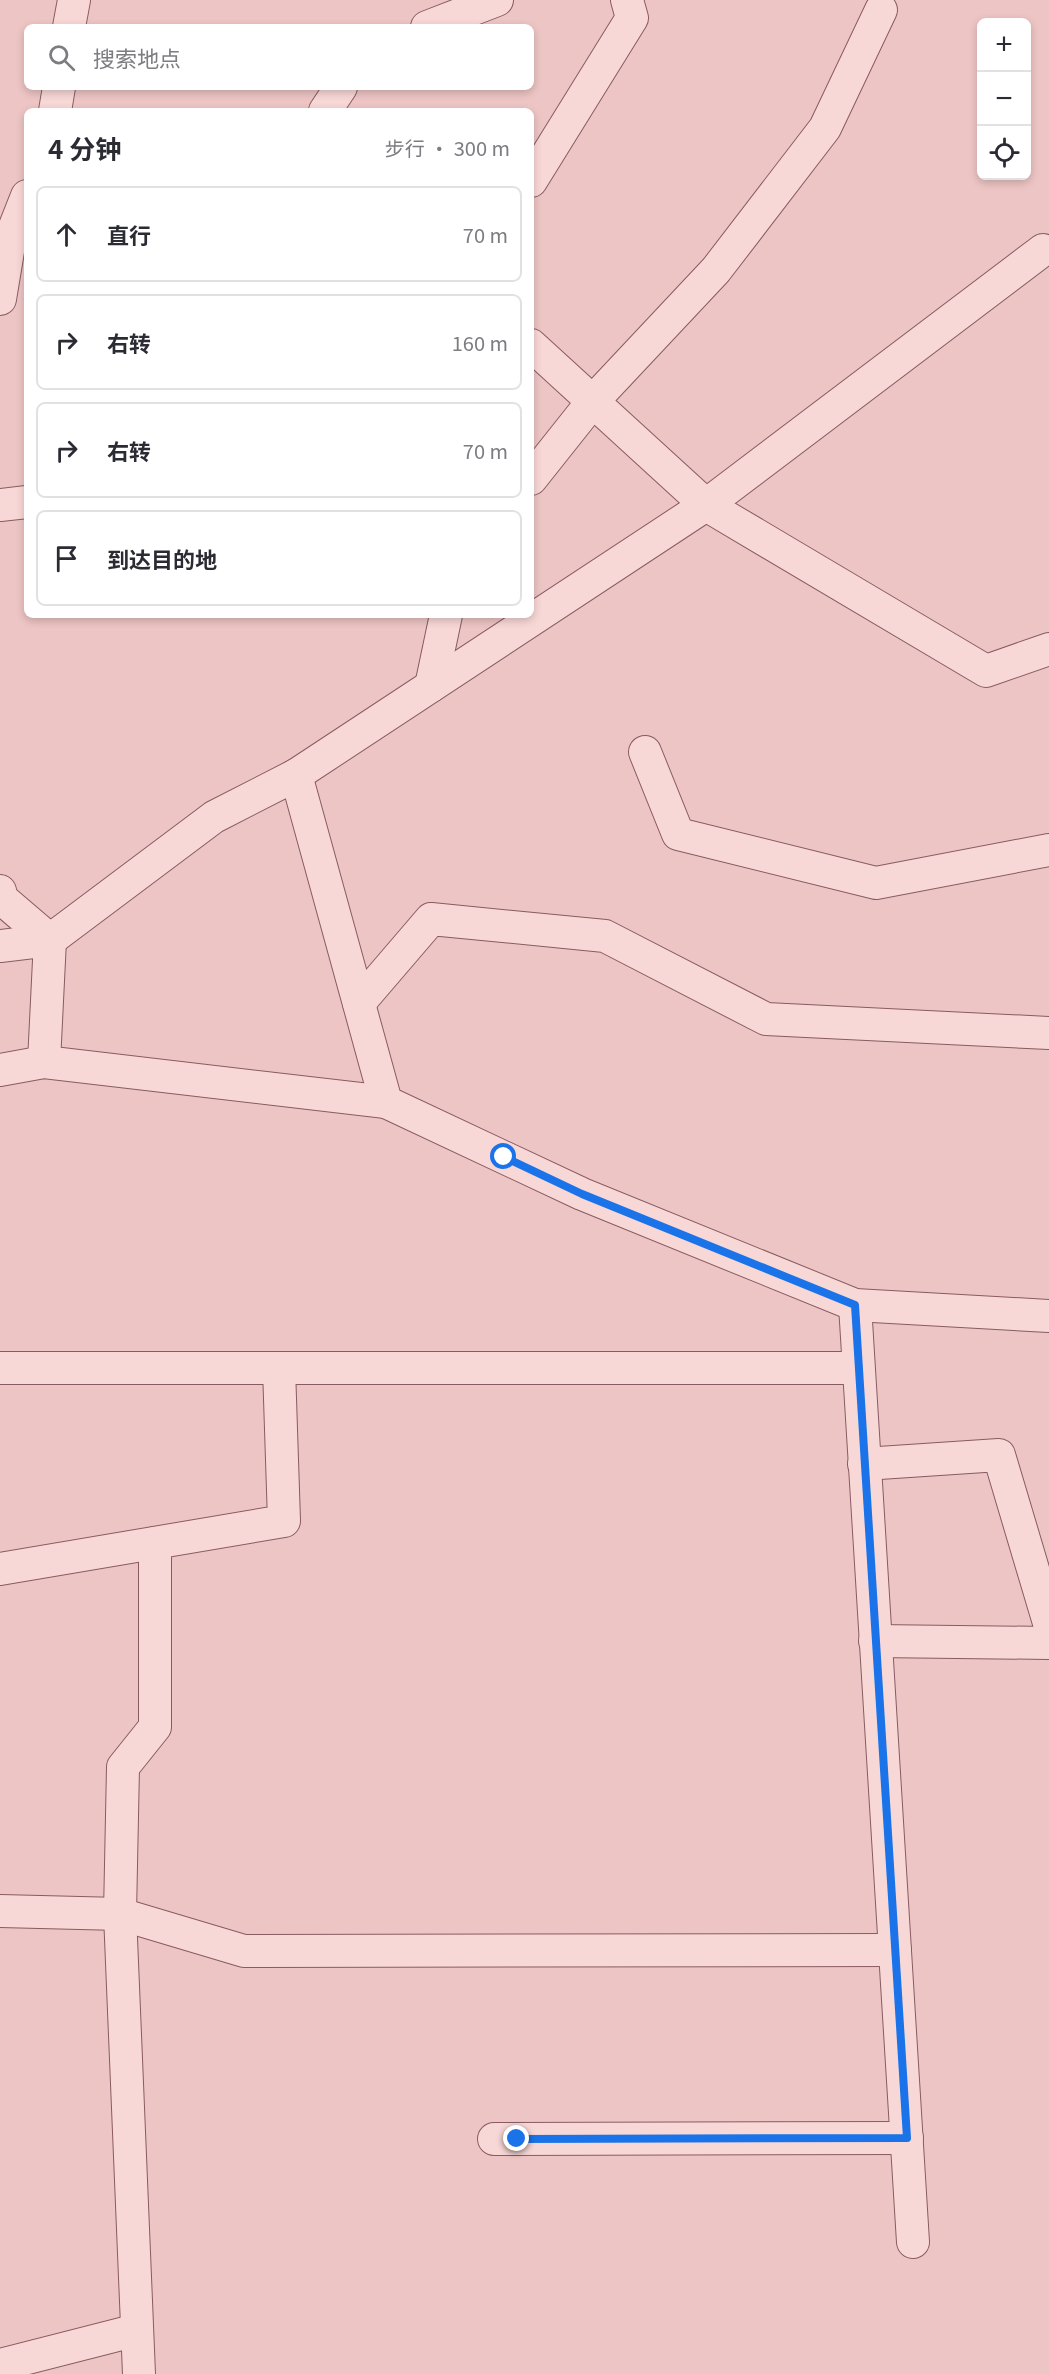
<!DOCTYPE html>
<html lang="zh">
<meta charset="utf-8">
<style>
:root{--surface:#fff;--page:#f7f7f7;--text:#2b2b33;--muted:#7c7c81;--line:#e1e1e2}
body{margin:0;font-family:Georgia,"Noto Sans SC",serif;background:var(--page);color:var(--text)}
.controls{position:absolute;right:18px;top:18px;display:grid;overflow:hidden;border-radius:9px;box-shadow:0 3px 9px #0003}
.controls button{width:54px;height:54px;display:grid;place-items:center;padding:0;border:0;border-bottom:2px solid var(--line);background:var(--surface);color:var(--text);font:30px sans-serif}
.stop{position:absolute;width:18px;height:18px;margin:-14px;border:4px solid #1a73e8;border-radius:50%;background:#fff}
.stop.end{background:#1a73e8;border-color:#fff;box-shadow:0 2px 6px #0008}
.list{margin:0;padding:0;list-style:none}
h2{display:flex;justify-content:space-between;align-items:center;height:78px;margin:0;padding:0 24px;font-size:26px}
h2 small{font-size:20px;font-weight:400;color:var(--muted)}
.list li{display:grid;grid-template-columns:39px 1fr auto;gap:18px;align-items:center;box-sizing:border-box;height:96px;margin:0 12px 12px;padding:0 12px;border:2px solid var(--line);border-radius:9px}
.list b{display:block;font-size:22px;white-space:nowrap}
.list em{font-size:20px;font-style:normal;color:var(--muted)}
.icon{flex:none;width:33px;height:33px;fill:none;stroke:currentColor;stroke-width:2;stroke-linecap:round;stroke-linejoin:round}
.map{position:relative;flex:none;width:1049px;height:2374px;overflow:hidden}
.search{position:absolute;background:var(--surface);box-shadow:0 3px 9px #0003;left:24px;top:24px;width:510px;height:66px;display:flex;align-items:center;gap:15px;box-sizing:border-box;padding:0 21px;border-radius:9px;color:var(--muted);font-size:22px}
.panel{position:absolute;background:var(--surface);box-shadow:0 3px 9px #0003;left:24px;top:108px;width:510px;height:510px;border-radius:9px}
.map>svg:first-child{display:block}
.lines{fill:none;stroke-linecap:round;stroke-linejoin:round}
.minor-casing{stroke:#885b62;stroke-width:34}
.minor{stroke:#f8d8d7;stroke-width:32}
.route{stroke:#1a73e8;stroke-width:8}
</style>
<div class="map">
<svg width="1049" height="2374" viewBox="0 0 1049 2374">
<rect width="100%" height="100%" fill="#edc5c4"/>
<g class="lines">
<defs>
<g id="minor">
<path d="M69,27l5,-27"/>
<path d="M427,27l70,-27"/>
<path d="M55,111l4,-24"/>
<path d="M325,111l16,-24"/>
<path d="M531,181l101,-163 -5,-18"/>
<path d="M0,299l10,-60 17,-43"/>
<path d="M531,345l175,160 280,166 63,-22"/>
<path d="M531,479l62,-78 123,-131 109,-142 56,-118"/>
<path d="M0,505l27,-3"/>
<path d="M431,686l15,-71"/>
<path d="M645,752l33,82 198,49 173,-33"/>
<path d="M296,775l90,327 196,92 273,111 194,11"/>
<path d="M0,891l2,8 48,41 -6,122"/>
<path d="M0,946l50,-6 164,-123 82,-42 410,-270 337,-255"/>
<path d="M359,1003l72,-84 174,17 161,83 283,14"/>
<path d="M0,1070l44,-8 342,40"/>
<path d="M855,1305l58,937"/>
<path d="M0,1368h858"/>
<path d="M864,1464l135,-9 50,168"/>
<path d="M0,1569l284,-48 -5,-153"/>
<path d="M875,1641l174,2"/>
<path d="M0,1911l120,3 124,37 651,-1"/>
<path d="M494,2139l413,-1"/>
<path d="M0,2365l137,-35"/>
<path d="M139,2374l-19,-460 3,-147 32,-40v-184"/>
</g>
</defs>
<!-- minor casing -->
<use href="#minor" class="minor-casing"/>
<!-- minor -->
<use href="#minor" class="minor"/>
</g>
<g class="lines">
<!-- route -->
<path class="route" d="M504,1157l78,37 273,111 52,833 -390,1"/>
</g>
</svg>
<div class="controls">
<button>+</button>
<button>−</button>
<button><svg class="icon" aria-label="locate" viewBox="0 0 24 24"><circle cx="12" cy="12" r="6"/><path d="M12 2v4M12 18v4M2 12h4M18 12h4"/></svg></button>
</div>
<div class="stop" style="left:504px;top:1157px"></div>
<div class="stop end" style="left:517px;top:2139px"></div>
<div class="search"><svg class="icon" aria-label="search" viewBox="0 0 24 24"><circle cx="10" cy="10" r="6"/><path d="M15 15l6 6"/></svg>搜索地点</div>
<section class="panel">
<h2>4 分钟<small>步行 · 300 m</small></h2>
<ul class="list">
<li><svg class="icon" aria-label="ahead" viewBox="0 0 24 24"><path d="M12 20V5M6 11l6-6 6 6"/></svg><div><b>直行</b></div><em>70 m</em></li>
<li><svg class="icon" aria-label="right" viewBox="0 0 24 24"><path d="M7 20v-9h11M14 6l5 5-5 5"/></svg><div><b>右转</b></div><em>160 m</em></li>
<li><svg class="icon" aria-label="right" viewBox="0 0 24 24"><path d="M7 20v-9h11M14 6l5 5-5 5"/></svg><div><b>右转</b></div><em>70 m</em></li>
<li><svg class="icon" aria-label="arrive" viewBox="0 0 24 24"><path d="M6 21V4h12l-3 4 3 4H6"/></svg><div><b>到达目的地</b></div></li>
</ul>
</section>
</div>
